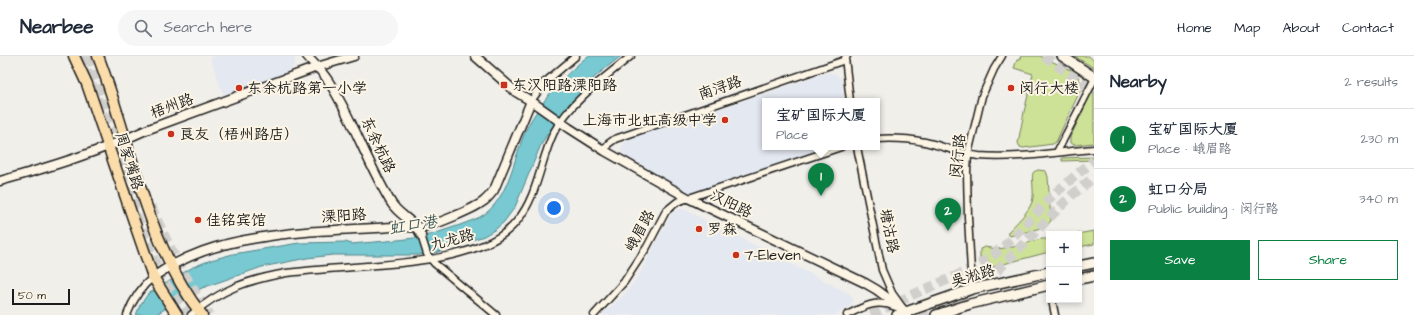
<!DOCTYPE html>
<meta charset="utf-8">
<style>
:root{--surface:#fff;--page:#f6f6f7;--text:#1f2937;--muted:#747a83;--line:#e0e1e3;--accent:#0b8043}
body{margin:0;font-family:"Architects Daughter","LXGW WenKai TC",sans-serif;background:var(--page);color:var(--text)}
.controls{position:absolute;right:12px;bottom:12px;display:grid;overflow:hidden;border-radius:0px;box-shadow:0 2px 6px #0003}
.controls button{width:36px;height:36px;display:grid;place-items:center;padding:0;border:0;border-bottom:1px solid var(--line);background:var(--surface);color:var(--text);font:20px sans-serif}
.scale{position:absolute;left:12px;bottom:10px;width:58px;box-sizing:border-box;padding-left:4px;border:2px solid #1c1c1c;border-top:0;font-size:11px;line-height:14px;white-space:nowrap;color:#1c1c1c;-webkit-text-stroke:3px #fcf5e5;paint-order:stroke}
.you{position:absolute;left:554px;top:152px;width:14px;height:14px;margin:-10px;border:3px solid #fff;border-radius:50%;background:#1a73e8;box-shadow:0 0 0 6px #1a73e833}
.badge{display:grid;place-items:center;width:26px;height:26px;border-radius:50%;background:var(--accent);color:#fff;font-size:13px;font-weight:700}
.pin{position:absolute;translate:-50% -33px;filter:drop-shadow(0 1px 2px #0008)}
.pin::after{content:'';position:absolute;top:21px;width:14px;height:12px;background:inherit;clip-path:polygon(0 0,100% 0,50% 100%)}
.popup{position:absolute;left:762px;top:42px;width:118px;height:52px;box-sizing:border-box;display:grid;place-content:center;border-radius:0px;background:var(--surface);filter:drop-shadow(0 1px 3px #0005);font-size:13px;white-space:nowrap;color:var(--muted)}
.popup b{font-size:15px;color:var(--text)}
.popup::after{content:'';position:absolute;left:50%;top:100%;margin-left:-8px;border:8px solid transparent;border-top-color:var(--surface)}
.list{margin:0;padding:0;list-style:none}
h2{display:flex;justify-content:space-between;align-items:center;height:52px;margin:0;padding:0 16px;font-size:17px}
h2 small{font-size:13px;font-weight:400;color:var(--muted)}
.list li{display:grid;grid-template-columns:26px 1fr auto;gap:12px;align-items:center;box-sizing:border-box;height:60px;padding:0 16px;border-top:1px solid var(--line)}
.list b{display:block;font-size:15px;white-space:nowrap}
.list p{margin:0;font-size:13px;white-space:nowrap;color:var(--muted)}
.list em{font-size:13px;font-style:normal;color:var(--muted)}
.actions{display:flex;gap:8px;padding:12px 16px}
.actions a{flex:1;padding:9px 0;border:1px solid var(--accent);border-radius:0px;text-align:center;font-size:14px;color:var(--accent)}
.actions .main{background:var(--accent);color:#fff}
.icon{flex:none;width:22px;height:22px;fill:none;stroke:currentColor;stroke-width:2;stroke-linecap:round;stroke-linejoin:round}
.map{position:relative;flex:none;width:1094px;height:259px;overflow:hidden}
header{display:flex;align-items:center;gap:24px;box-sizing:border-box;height:56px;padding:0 20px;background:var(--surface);border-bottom:1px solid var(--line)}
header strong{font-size:19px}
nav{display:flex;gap:22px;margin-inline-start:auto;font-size:14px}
.search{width:280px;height:36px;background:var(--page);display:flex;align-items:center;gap:10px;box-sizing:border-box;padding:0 14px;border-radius:22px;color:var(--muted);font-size:15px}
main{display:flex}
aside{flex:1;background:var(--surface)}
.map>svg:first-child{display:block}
.built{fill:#e4e8f0}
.green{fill:#cde297;stroke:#747f5a}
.water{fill:#78c9d1;stroke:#538489}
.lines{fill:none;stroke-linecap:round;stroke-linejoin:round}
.primary-tunnel{stroke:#d1cfcb;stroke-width:10;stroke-dasharray:10 5;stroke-linecap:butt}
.trunk-tunnel{stroke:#d1cfcb;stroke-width:10;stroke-dasharray:10 5;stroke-linecap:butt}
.minor-casing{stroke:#1c1c1c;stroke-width:9}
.tertiary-casing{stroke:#1c1c1c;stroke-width:11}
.secondary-casing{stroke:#1c1c1c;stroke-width:12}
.primary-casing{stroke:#1c1c1c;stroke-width:13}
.minor{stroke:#fcf5e5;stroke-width:6}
.tertiary{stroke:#fcf5e5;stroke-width:8}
.secondary{stroke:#fcf5e5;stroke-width:9}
.primary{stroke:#fbddab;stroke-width:10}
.poi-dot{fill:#c8321e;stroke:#fcf5e5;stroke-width:1.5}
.labels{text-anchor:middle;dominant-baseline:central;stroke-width:4;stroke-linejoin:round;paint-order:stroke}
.poi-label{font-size:15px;fill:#1c1c1c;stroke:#fcf5e5;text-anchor:start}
.street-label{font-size:15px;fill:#1c1c1c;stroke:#fcf5e5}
.water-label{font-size:16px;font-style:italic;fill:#3c595b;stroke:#fcf5e5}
</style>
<header>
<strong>Nearbee</strong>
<div class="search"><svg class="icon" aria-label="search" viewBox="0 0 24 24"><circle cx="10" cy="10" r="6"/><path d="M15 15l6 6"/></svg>Search here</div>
<nav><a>Home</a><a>Map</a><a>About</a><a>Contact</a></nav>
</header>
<main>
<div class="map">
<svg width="1094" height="259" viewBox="0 0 1094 259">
<rect width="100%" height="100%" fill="#f1efea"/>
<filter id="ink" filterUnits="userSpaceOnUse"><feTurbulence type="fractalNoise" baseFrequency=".025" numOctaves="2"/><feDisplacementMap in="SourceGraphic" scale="8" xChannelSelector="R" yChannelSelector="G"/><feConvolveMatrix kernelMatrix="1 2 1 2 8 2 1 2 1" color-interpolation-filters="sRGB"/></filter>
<g filter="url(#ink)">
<!-- built -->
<g class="built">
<path d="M215,0h81l-2,9 -7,11 -62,24 -15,-42z"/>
<path d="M829,16l7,2 6,6 3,21h-80v46h60l-136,48 -65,-36 -2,-4 -1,-4 1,-5 6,-7z"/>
<path d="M678,153h6l166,85 3,3v5l-3,4 -14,9h-235l22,-19 16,-21 32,-61z"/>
</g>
<!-- green -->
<g class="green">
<path d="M1021,0h19l35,16 4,6 2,7 -1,6 -24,51 -3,2 -30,4 -3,-1 -2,-4 6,-31 9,-38 -19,-6 3,-8h2z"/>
<path d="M1074,0h15l5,5v7z"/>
<path d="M1094,34v53l-19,2 -5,-2v-5l21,-45z"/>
<path d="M1094,101v3l-32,1v-3z"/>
<path d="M1038,114l8,1 2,6 3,44 -6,6 -35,9 -2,-2v-2c8,-9 20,-19 24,-30 3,-8 -1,-24 1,-29 1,-2 3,-2 5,-3z"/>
<path d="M1094,175v13l-15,3v-13h-2z"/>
<path d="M1041,183h5l3,3v10l-57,15 -8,-2 -4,-7v-9l5,-2 11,2 17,-2z"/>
</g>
<!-- water -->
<path class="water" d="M588,0h33l-25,20 -28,29 -22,31 -6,11 -25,60 -11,15 -8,7 -12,7 -46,16 -20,3h-85l-26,3 -45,9 -60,21 -44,25v2h-22l4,-10 8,-11 45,-27 18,-7 22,-6 66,-11 46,-1 7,2c27,-3 55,-3 81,-10 9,-3 18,-6 27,-9 7,-3 18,-6 25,-11 27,-21 29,-63 45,-92 15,-25 35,-48 58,-66z"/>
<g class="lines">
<!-- primary-tunnel -->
<g class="primary-tunnel">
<path d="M1044,0l50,35"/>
<path d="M871,259l41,-20 44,-19 21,-10 16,-11 16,-13 44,-47 41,-35"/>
<path d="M919,259l41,-18 35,-24 59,-60 18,-18 22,-18"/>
</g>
<!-- trunk-tunnel -->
<g class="trunk-tunnel">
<path d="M82,0l24,68"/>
<path d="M89,0l17,46 21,73 9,40"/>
<path d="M151,150c17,40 35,74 59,109"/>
<path d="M136,159l25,62 26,38"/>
</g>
<defs>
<g id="minor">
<path d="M845,2l5,43"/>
<path d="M531,45l13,-18 32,-27"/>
<path d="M877,83c16,-1 33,0 48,3 18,4 35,12 54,14 38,3 77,-4 115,-7"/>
<path d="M857,91l25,123 10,23 10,14"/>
<path d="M605,95l3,-7 7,-5 230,-79 2,-4"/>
<path d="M1057,96l37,-72"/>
<path d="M421,179l6,19 7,9 62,52"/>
<path d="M972,233l-4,-72 -1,-45 1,-18 14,-58 12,-27 8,-13"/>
<path d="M1052,244l3,15"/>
<path d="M127,259c6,-16 13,-27 26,-38"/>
<path d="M191,259c30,-26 57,-35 95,-42 27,-3 54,-5 81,-7 44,-4 121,-8 150,-45 21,-25 23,-60 37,-89 17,-31 50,-54 77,-76"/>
<path d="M594,259l30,-33 23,-35 19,-36 11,-9 164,-55"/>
<path d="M847,259c17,-9 30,-16 49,-8"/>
</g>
<g id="tertiary">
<path d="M307,0c7,8 14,14 20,23 26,39 40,85 65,125 8,12 23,17 29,31"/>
<path d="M475,0l41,36 15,9 38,27 36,23 83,47 177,85 12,7 28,21 2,4"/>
<path d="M0,125c50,-14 99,-29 146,-51l171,-63 37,-11"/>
<path d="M153,221c32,-22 65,-33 104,-39 44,-8 90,-8 135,-11 10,-1 21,1 31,0 12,-2 51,-18 61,-26 4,-3 7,-7 10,-11l37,-89"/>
</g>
<g id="secondary">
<path d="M1062,0l32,21"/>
<path d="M1079,210l15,-3"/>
<path d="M1079,223l15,-3"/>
<path d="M897,259l75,-26 77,-17"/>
<path d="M936,259l34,-11 79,-19"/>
</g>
<g id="primary">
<path d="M74,0l13,28 66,193 24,38"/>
<path d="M98,0c33,85 47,186 104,259"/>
</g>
</defs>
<!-- minor casing -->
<use href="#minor" class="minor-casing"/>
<!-- tertiary casing -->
<use href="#tertiary" class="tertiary-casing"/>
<!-- secondary casing -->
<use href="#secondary" class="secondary-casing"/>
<!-- primary casing -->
<use href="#primary" class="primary-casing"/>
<!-- minor -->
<use href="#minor" class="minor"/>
<!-- tertiary -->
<use href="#tertiary" class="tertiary"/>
<!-- secondary -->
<use href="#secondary" class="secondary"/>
<!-- primary -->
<use href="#primary" class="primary"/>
</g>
</g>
<!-- markers -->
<g class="poi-dot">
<rect x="500" y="25" width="8" height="8" rx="2"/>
<circle cx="239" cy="32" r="4"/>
<circle cx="1011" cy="32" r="4"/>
<circle cx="725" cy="64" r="4"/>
<circle cx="171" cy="78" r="4"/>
<circle cx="198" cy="164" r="4"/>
<circle cx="699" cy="173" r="4"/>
<circle cx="736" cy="199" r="4"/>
</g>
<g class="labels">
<!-- poi labels -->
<g class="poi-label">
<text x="512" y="29">东汉阳路溧阳路</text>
<text x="247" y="32">东余杭路第一小学</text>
<text x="1019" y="32">闵行大楼</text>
<text x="717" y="64" text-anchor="end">上海市北虹高级中学</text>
<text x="179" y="78">良友（梧州路店）</text>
<text x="206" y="164">佳铭宾馆</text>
<text x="707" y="173">罗森</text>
<text x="744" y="199">7-Eleven</text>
</g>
<!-- street labels -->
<g class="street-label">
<text transform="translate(720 32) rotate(-19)">南浔路</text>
<text transform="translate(172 50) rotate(-20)">梧州路</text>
<text transform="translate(378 89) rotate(65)">东余杭路</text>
<text transform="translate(958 100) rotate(-84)">闵行路</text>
<text transform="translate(129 105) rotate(72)">周家嘴路</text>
<text transform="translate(731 148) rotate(26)">汉阳路</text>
<text transform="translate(344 160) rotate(-4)">溧阳路</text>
<text transform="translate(640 175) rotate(-61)">峨眉路</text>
<text transform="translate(889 175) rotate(79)">塘沽路</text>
<text transform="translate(452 184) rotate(-15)">九龙路</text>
<text transform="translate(973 220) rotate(-16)">吴淞路</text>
</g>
<!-- water labels -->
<g class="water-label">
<text transform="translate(413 169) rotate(-9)">虹口港</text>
</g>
</g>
</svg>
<div class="controls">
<button>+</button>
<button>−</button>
</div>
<div class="scale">50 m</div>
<div class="you"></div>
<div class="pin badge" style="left:821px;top:140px">1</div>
<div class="popup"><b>宝矿国际大厦</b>Place</div>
<div class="pin badge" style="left:948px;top:175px">2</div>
</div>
<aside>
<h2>Nearby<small>2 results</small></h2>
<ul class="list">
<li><span class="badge">1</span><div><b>宝矿国际大厦</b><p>Place · 峨眉路</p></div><em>230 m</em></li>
<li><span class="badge">2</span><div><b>虹口分局</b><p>Public building · 闵行路</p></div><em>340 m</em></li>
</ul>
<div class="actions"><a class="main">Save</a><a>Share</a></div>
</aside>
</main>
